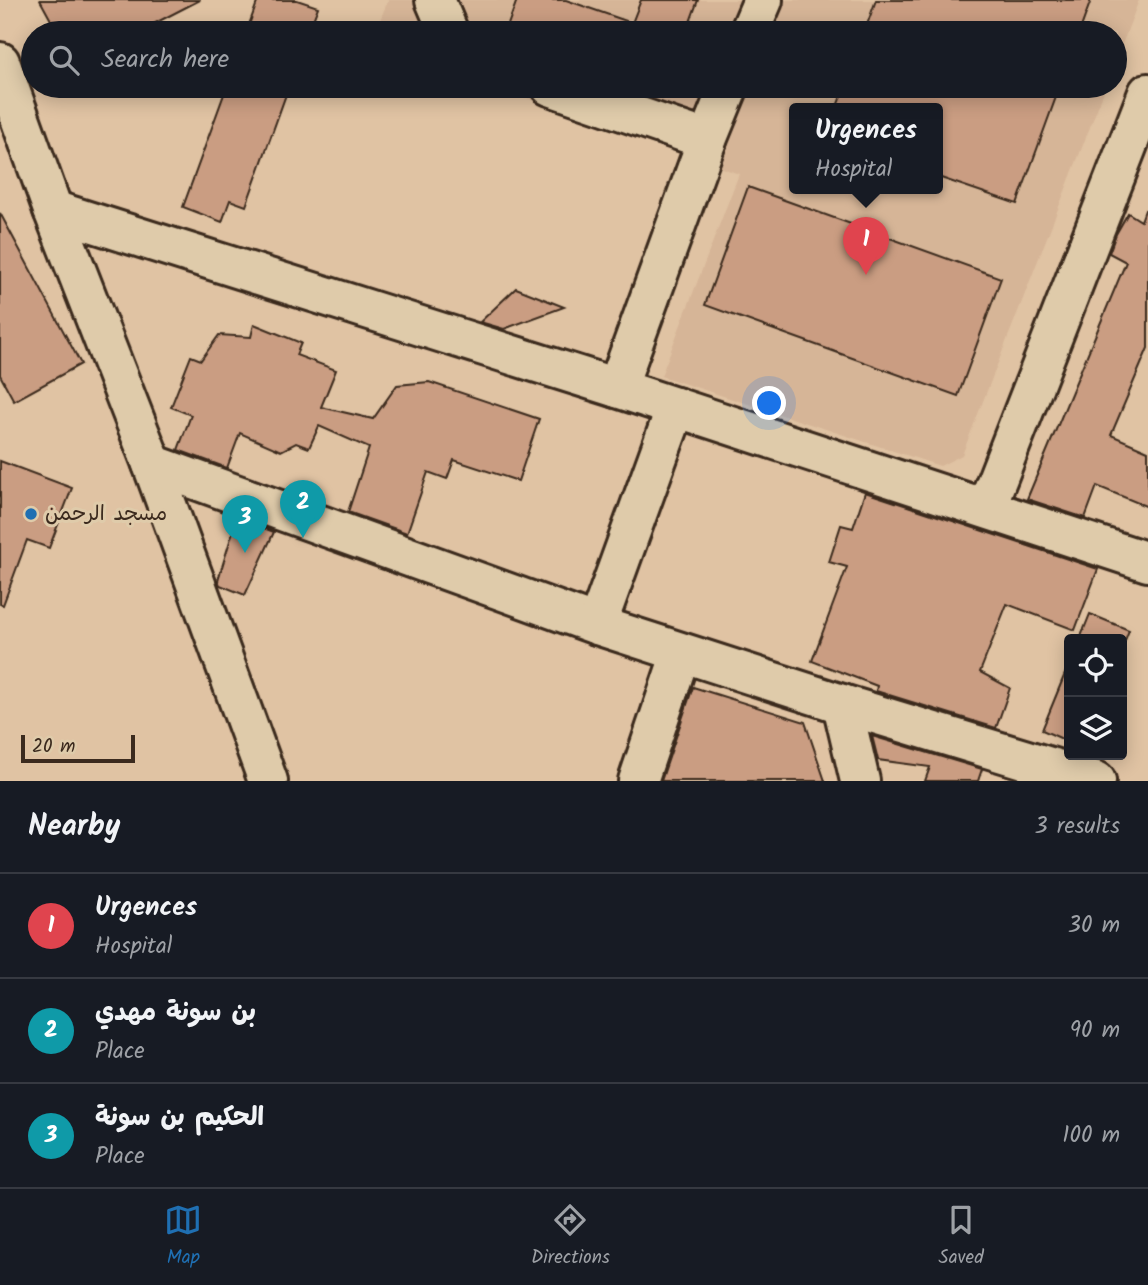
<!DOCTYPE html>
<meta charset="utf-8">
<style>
:root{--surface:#171b24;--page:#20242c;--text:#f1f3f6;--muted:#9ea1a6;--line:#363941;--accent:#1f6fb2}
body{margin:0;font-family:Kalam,"Playpen Sans Arabic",sans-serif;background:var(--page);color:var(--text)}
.controls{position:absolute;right:21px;bottom:21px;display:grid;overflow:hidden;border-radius:7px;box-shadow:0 4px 18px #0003}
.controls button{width:63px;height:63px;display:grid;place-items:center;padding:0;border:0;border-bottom:2px solid var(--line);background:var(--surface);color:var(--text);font:35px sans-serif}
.scale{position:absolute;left:21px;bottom:18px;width:114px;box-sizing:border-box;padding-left:7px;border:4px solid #3b2a1e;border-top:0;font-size:19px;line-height:24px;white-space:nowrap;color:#3b2a1e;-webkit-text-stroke:5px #dfcbaa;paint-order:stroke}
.you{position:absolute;left:770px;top:404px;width:24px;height:24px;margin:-18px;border:5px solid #fff;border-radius:50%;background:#1a73e8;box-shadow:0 0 0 10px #1a73e833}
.badge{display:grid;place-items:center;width:46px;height:46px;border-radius:50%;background:var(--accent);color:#fff;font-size:23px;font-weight:700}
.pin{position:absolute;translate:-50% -58px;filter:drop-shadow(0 2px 4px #0008)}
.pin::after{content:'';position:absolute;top:37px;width:24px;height:21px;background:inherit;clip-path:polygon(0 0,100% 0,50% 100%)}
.popup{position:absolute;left:789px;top:103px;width:154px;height:91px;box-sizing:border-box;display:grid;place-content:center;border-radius:7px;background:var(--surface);filter:drop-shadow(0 2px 5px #0005);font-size:23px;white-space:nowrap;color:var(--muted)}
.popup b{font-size:26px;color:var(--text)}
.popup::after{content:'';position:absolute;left:50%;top:100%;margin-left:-14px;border:14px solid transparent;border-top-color:var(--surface)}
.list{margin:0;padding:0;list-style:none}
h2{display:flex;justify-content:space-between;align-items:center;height:91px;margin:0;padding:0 28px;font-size:30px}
h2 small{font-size:23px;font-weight:400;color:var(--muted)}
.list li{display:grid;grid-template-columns:46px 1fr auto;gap:21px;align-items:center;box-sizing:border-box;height:105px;padding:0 28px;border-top:2px solid var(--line)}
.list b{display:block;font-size:26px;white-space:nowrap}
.list p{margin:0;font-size:23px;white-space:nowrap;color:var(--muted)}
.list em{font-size:23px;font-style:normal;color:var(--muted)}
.icon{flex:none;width:38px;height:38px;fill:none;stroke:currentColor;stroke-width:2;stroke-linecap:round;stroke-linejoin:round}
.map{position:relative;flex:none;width:1148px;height:781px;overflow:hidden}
.search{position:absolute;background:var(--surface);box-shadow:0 4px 18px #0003;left:21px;right:21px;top:21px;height:77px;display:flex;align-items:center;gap:18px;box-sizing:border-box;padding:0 24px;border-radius:38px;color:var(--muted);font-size:26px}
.sheet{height:406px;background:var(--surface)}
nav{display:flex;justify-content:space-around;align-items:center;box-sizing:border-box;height:98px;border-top:2px solid var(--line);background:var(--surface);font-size:19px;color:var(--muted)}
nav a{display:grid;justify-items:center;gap:4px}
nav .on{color:var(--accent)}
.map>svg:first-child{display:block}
.built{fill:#d6b597;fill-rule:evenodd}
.building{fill:#ca9d82;stroke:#3b2a1e;stroke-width:2}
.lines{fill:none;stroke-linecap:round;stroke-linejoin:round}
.minor-casing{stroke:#3b2a1e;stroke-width:44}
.minor{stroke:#dfcbaa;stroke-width:38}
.poi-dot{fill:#1f6fb2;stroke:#dfcbaa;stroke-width:2.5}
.labels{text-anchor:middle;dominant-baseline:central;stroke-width:6;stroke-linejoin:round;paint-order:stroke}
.poi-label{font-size:21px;fill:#3b2a1e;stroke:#dfcbaa;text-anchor:start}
</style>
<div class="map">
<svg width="1148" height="781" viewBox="0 0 1148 781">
<rect width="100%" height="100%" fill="#e0c3a3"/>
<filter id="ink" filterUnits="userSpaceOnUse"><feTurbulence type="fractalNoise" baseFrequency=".0143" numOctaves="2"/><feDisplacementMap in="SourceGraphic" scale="14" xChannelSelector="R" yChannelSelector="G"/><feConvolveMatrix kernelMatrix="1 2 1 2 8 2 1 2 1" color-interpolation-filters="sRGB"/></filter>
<g filter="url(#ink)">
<!-- built -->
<g class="built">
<path d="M388,0h751l-24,63v-30h-740z"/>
<path d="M494,86h612l-144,369 -22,11 -279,-90 78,-202zM794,109h144v80h-144z"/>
</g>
<!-- building -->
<g class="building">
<path d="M40,0h160l-64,33h-78z"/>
<path d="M258,0h39l21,7 -10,26h-62z"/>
<path d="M517,0h49l66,23 9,-23h57l-12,33h-181z"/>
<path d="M876,0h215l-12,33h-215z"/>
<path d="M227,86h62l-43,120 -16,-6 -8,22 -39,-15z"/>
<path d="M845,86h215l-43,118 -79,-27v-68h-102z"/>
<path d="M748,187l253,91 -43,118 -253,-91z"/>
<path d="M1145,210l3,1v137l-37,87 37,16v56l-51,-21 -12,32 -58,-19 99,-237 -17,-9 7,-19 12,-21 13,8z"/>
<path d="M0,213l81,151 -67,37 -14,-26z"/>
<path d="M516,288l48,19 -60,22 -24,-7z"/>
<path d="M254,324l47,19 -5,12 40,15 -15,37 52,12 24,-34 32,-3 110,37 -21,62 -64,-21 -7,19 -19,-7 -21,61 -59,-21 21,-64 -50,-22 -10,22 -13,-5 -15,8 -41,-18 -13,35 -49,-18 13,-35 -20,-8 20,-51 10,4 18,-25 32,2z"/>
<path d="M0,461l72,27 -23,60 -22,-8 -24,65 -3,-1z"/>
<path d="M865,492l233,77 -23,61 -68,-26 -27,68 30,16 -14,40 -120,-37 1,-5 -65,-25 35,-94 -18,-5 12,-37 12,3z"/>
<path d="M237,518l37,14 -29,63 -25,-10 -2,-5z"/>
<path d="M1090,614l39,16 -7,18v-9h-42z"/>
<path d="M1069,664v78l-27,-12z"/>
<path d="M693,687l112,35 20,59h-164z"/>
<path d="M872,736l110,33 -4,12h-53l5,-14 -52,-7z"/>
</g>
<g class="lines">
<defs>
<g id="minor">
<path d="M435,0l14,33"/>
<path d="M749,33l14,-33"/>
<path d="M0,62l53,148 99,254 116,317"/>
<path d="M550,86l157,54"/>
<path d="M53,210l564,178 531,174"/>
<path d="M617,388l90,-248 22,-54"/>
<path d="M152,464l445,161 245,79 254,77"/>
<path d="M986,508l162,-415"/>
<path d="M597,625l79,-218"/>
<path d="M842,704l18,77"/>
<path d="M638,781l43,-128"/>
</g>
</defs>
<!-- minor casing -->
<use href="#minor" class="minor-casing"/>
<!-- minor -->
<use href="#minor" class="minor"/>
</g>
</g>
<!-- markers -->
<circle class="poi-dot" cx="31" cy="514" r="7"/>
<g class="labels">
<!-- poi labels -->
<g class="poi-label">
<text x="45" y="514">مسجد الرحمن</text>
</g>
</g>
</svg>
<div class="controls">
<button><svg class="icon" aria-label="locate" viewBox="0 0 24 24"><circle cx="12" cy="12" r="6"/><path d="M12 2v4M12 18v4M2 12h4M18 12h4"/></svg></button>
<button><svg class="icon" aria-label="layers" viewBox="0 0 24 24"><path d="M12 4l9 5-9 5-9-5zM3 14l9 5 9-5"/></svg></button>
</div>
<div class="scale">20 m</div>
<div class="you"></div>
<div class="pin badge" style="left:866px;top:275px;background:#e0444e">1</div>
<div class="popup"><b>Urgences</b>Hospital</div>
<div class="pin badge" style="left:303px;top:538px;background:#0f9aa8">2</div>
<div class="pin badge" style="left:245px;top:553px;background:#0f9aa8">3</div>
<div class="search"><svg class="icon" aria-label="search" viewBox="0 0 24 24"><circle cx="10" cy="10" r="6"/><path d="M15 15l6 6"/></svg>Search here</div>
</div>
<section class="sheet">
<h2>Nearby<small>3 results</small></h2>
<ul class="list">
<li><span class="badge" style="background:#e0444e">1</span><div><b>Urgences</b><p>Hospital</p></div><em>30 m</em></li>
<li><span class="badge" style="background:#0f9aa8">2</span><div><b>بن سونة مهدي</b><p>Place</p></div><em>90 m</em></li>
<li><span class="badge" style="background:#0f9aa8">3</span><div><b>الحكيم بن سونة</b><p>Place</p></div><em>100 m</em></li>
</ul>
</section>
<nav>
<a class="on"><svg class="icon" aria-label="map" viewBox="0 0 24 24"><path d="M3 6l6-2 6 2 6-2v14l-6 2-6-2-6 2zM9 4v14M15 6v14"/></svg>Map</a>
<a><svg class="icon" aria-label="directions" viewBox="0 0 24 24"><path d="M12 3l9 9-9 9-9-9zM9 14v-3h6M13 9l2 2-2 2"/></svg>Directions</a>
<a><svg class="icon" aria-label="saved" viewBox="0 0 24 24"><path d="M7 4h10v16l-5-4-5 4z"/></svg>Saved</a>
</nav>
